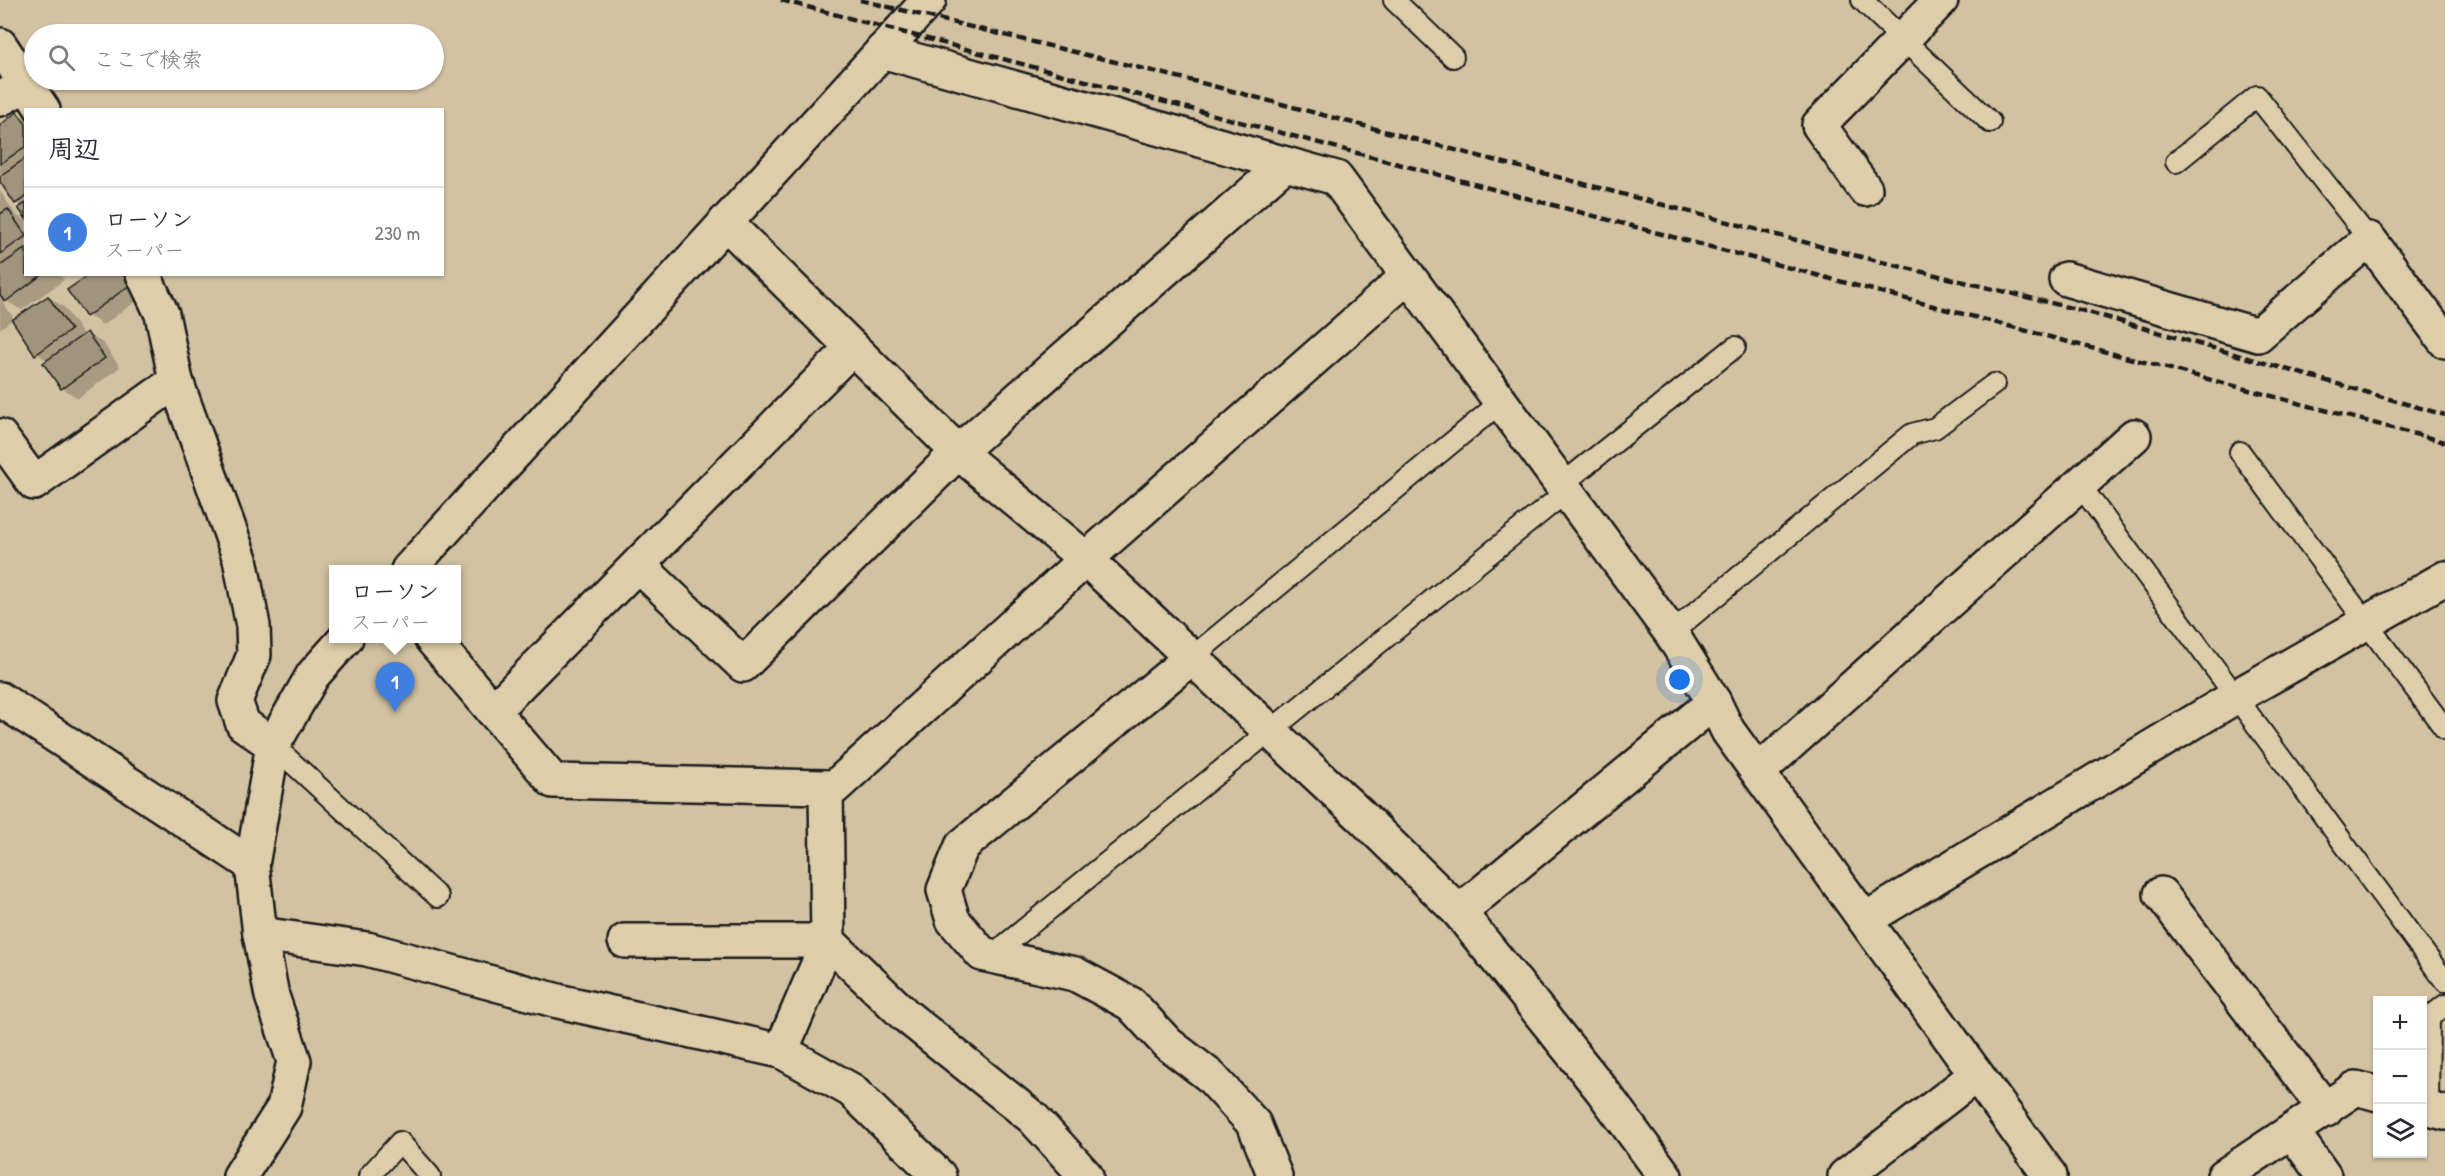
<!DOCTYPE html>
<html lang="ja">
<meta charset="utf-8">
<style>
:root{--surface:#fff;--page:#f7f7f7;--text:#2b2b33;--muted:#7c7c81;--line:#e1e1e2;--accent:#d1495b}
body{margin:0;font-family:"Patrick Hand","Klee One",sans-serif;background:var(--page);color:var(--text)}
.controls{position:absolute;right:18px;bottom:18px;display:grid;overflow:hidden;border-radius:0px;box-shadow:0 2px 4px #0004}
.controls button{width:54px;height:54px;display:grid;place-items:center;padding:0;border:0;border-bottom:2px solid var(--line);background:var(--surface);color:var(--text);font:30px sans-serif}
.you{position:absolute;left:1680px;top:680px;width:21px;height:21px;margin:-15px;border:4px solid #fff;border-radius:50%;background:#1a73e8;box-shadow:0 0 0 9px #1a73e833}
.badge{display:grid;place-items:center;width:39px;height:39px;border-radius:50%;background:var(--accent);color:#fff;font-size:20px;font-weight:700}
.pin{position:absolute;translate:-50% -50px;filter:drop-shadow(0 2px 3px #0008)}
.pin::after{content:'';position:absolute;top:32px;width:21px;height:18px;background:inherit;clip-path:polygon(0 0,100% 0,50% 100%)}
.popup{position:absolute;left:329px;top:565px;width:132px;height:78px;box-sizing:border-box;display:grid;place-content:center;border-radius:0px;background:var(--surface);filter:drop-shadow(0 2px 4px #0005);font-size:20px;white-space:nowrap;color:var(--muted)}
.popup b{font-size:22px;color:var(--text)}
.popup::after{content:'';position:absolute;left:50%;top:100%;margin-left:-12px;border:12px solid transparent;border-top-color:var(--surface)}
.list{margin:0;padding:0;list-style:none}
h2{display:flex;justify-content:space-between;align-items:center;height:78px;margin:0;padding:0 24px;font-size:26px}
h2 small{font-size:20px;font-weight:400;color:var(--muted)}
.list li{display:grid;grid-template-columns:39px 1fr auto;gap:18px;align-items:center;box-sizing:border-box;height:90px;padding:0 24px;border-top:2px solid var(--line)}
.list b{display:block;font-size:22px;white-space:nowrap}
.list p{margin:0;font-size:20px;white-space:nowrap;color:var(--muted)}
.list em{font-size:20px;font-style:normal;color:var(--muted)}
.icon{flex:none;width:33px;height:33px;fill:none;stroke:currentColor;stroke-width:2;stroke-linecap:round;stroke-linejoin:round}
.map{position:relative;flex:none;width:2445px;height:1176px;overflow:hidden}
.search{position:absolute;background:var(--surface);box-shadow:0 2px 4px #0004;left:24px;top:24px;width:420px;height:66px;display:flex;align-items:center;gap:15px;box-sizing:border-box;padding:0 21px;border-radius:33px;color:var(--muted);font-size:22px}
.panel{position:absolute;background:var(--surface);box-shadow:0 2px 4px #0004;left:24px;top:108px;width:420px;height:168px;border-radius:0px}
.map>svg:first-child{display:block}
.shadow{fill:#0003}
.building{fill:#a0947d;stroke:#1c1c1c;stroke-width:1.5}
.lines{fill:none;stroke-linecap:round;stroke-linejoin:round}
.service-casing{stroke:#1c1c1c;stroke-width:24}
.minor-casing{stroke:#1c1c1c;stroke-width:38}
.service{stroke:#decdaa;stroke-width:20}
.minor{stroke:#decdaa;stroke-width:33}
.rail{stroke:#1c1c1c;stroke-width:4.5;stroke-dasharray:9 4.5;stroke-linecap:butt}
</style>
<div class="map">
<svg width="2445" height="1176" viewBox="0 0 2445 1176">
<rect width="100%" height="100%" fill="#d2c2a2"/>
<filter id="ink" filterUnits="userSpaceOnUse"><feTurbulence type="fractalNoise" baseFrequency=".0167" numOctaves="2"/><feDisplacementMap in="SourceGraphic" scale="12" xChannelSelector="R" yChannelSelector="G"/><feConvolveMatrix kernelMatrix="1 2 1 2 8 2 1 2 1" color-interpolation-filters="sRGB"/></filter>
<g filter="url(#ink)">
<!-- shadow -->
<g class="shadow">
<path d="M18,114l8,5v98l-3,-10 -7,-4 -16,-23 4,-5 -4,-2v-47z"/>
<path d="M0,191l16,24 10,6v53h34l4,6 -42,30 -16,-9 -6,-9z"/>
<path d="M92,274h39l14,21 -42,30 -16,-10z"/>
<path d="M48,297l16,10 20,29 3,-2 16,9 17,24 -42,31 -16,-10 -17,-24 4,-3 -13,-8 -23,-34 -13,10v-31l15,22z"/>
</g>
<!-- building -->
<g class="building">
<path d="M17,112l9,12v22l-26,18v-39z"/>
<path d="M26,158v39l-11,7 -15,-22v-6z"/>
<path d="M26,203v16l-8,-11z"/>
<path d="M8,209l18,27 -26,18v-40z"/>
<path d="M26,248v26h17l-38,28 -5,-7v-29z"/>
<path d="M90,274h33l7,11 -44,32 -19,-27z"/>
<path d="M48,296l23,34 -36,25 -23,-35z"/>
<path d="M87,332l18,26 -44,31 -18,-26z"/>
</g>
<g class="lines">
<defs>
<g id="service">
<path d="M1394,0l59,57"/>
<path d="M1862,0l128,122"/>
<path d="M2176,162l81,-66 112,143"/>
<path d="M2240,452l205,277"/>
<path d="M1561,485l174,-138"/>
<path d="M2080,485l365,496"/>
<path d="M1671,633l241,-199 23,-6 59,-44"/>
<path d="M1191,658l310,-256"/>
<path d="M273,745l165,152"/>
<path d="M990,957l576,-465"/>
<path d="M2428,1108l1,-90 16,-13"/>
<path d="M369,1176l31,-34 30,34"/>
</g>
<g id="minor">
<path d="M0,45l43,65"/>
<path d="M882,51l454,127 335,455 43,69 14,29 322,445"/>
<path d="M0,99l27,-15"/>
<path d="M1865,189l-46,-64 122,-125"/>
<path d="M725,222l233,230 128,107 275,257 98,96 142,177 64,87"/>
<path d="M143,274l19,40 14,67 64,178 13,67 1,29 -19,46 8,23 30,21"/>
<path d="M2066,279l192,56 111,-96 76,102"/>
<path d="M0,436l34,47 142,-102"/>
<path d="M638,565l105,100 215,-213 327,-288"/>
<path d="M408,570l521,-570"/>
<path d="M431,638l122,143 273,6 2,154 -47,110"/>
<path d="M1191,658l-229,188 -18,44 9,30 29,34 93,20 56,30 36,39 43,33 44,48 21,52"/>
<path d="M0,699l252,166"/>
<path d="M493,711l359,-363"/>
<path d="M1759,771l375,-335"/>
<path d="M826,787h9l251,-228 321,-282"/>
<path d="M2161,894l165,216"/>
<path d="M1459,912l255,-210"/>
<path d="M1866,919l369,-222 210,-119"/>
<path d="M260,934l107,15 191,52 223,50 70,39 88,86"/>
<path d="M625,941h203l77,74 128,103 53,58"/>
<path d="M2422,1107l23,6"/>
<path d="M2292,1131l32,45"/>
<path d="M240,1176l44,-69 10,-46 -22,-65 -12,-62 -8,-69 21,-120 40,-70 33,-37"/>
<path d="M1845,1176l131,-101"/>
<path d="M2224,1176l132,-88 22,6"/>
</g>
</defs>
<!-- service casing -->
<use href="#service" class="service-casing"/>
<!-- minor casing -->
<use href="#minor" class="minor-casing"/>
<!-- service -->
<use href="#service" class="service"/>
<!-- minor -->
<use href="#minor" class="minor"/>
<!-- rail -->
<g class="rail">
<path d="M781,0l1664,442"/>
<path d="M860,0l338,82 655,173 235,57 357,103"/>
</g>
</g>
</g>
</svg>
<div class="controls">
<button>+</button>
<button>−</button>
<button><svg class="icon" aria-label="layers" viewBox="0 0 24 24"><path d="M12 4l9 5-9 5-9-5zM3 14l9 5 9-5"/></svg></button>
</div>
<div class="you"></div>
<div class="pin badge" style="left:395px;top:712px;background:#3f7fe0">1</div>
<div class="popup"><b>ローソン</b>スーパー</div>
<div class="search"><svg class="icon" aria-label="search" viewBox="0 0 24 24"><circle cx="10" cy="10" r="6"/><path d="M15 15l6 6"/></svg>ここで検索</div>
<section class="panel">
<h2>周辺<small></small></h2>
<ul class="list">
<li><span class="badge" style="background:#3f7fe0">1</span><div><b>ローソン</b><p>スーパー</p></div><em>230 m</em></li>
</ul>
</section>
</div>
